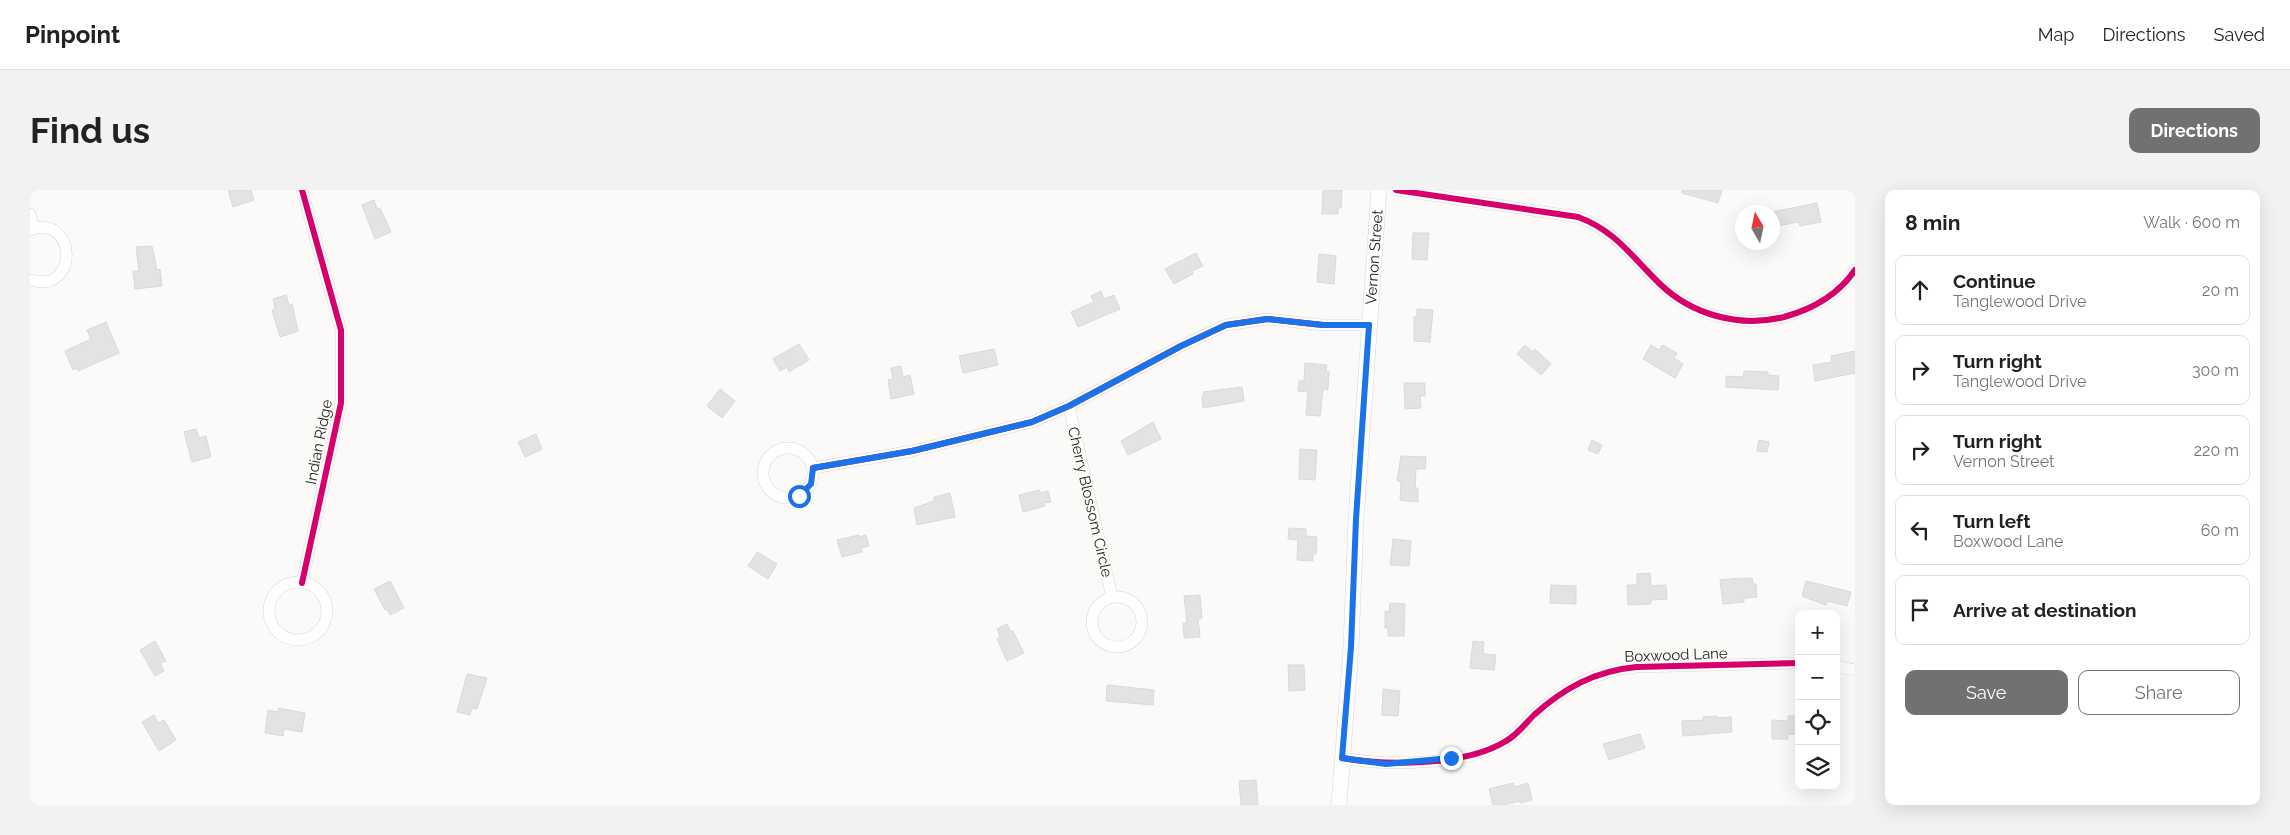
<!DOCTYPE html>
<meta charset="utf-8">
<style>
:root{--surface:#fff;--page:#f2f2f2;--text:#222;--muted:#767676;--line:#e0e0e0;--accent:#717170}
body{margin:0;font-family:Raleway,sans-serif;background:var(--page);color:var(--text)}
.controls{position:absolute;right:15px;bottom:15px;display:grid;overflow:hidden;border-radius:10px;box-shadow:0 5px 20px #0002}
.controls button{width:45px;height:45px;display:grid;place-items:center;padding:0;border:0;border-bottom:1px solid var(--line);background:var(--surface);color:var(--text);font:25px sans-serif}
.compass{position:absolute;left:1705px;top:15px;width:45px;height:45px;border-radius:50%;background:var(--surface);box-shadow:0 5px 20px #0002;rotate:351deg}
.stop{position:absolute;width:15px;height:15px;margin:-11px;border:4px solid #1a73e8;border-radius:50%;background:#fff}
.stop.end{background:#1a73e8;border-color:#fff;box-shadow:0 1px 5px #0008}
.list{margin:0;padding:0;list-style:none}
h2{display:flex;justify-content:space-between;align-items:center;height:65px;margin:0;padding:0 20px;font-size:21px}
h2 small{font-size:16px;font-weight:400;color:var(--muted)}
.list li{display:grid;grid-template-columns:32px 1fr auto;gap:15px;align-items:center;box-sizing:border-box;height:70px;margin:0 10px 10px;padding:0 10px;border:1px solid var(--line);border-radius:10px}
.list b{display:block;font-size:19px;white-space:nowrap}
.list p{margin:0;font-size:16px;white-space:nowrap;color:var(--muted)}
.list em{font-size:16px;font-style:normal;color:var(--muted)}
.actions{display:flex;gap:10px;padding:15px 20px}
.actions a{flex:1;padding:11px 0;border:1px solid var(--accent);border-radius:10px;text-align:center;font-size:18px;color:var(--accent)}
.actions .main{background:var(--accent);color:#fff}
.icon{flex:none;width:28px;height:28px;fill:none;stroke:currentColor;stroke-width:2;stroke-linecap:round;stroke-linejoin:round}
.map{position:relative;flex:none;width:1825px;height:615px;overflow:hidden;border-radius:10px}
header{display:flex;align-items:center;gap:30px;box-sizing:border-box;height:70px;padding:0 25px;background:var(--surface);border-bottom:1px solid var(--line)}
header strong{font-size:24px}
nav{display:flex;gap:28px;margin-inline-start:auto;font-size:18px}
.intro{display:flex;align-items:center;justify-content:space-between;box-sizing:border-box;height:120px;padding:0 30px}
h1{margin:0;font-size:35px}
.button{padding:12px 22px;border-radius:10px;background:var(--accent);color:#fff;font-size:18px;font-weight:700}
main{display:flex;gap:30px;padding:0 30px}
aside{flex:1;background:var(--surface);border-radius:10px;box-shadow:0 5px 20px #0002}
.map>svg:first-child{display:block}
.building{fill:#e2e3e2;stroke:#d9d9d9}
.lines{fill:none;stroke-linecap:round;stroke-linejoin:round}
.minor-casing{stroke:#d7d6d5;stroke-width:12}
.secondary-casing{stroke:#d7d6d5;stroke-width:16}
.minor{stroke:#fefefe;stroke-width:11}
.secondary{stroke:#fefefe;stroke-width:15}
.cycleway-casing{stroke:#fcfbf8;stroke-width:9}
.cycleway{stroke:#d6006c;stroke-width:6}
.route{stroke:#1a73e8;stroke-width:6}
.labels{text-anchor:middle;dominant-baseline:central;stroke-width:4;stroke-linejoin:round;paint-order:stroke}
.street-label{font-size:15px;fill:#272726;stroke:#fcfbf8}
</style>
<header>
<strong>Pinpoint</strong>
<nav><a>Map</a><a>Directions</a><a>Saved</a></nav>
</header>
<div class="intro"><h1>Find us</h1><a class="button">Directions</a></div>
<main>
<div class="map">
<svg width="1825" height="615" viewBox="0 0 1825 615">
<rect width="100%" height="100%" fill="#fbfaf9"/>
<!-- building -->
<g class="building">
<path d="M198,0h23l3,10 -21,7z"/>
<path d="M1293,0h19l-1,18h-3v6h-16z"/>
<path d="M1652,0h40l-4,13 -36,-10z"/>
<path d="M344,10l3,9 3,-1 11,24 -16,7 -13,-34z"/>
<path d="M1787,13l4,19 -21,4 -1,-4 -27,5v-15z"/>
<path d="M1383,43h16l-2,27 -15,-1z"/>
<path d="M122,56l5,24 3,-1 2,17 -27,3 -2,-18h6l-3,-24z"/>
<path d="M1166,63l7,13 -11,5 1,3 -19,10 -9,-15z"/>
<path d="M1289,64l17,2 -2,28 -17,-2z"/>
<path d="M1071,101l3,8 10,-4 6,14 -42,18 -7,-15 23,-10 -3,-6z"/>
<path d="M256,105l3,10 3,-1 6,27 -18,6 -8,-27 3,-1 -2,-10z"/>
<path d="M1387,119l16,1 -3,32 -16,-1v-24h3z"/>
<path d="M76,132l13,31 -41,18 -1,-3 -4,2 -8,-19 26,-12 -4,-9z"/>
<path d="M769,154l10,16 -20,12 -2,-5 -7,4 -7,-12z"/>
<path d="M1495,155l8,7 2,-3 16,15 -10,11 -24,-21z"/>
<path d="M1621,155l8,5 3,-5 15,8 -3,5 9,6 -8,14 -32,-19z"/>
<path d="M964,159l4,16 -35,8 -4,-17z"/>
<path d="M1825,161v22l-40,8 -2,-16 19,-3 -1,-6z"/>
<path d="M1275,173l22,2 -1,6 3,1 -1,18 -5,-1 -3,27 -14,-1 2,-23 -10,-1 1,-10h5z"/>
<path d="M871,176l2,11 7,-2 4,19 -23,5 -3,-19 5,-1 -2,-11z"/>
<path d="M1714,181l24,1v3l11,1 -1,14 -52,-3v-11l17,1z"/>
<path d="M1374,193h21v13h-5l1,12 -16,1z"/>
<path d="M1212,197l2,14 -41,7 -1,-12 2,-1 -1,-3z"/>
<path d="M690,199l15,12 -13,17 -15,-12z"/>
<path d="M1123,232l8,17 -33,16 -7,-14z"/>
<path d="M166,239l3,9 7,-2 5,21 -19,5 -8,-30z"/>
<path d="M506,244l6,15 -17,8 -7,-15z"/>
<path d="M1562,250l10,5 -4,9 -10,-4z"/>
<path d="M1729,250l10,2 -2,10 -10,-1z"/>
<path d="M1270,259l17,1 -2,30 -16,-1z"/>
<path d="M1371,266l25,1 -1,12h-9l-1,19h3v14l-18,-2 1,-18 -4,-1z"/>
<path d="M1010,300v3l8,-2 3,11 -7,1 1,3 -22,6 -4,-17z"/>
<path d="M920,303l5,24 -38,8 -3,-17 20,-7v-4z"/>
<path d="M1259,338l17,1v7l11,1 -1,17h-3v7l-16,-1 1,-20 -10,-1z"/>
<path d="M829,345v2l7,-2 3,11 -8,2 1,4 -20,5 -5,-17z"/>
<path d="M1363,349l18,2 -2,25 -19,-1z"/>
<path d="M727,362l20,12 -9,15 -20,-13z"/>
<path d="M1620,383l1,13 15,-1 1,14 -16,1v4l-23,1 -1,-20h10v-11z"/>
<path d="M1710,388v1l12,-1 1,6h3l1,13 -13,1v4l-21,2 -3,-24z"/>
<path d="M360,391l14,27 -14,7 -3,-6 -2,1 -11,-21z"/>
<path d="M1776,391l45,11 -4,14 -20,-5 -1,4 -24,-9z"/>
<path d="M1521,395l25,1v18l-26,-1z"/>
<path d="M1170,405l2,23 -4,1 2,18 -16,1 -1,-15h4l-3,-27z"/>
<path d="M1360,413l15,1 -1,32h-16v-8h-3v-17l4,1z"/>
<path d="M977,434l4,8 2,-1 11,22 -17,8 -10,-22 3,-2 -3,-8z"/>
<path d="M125,451l11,20 -6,2 4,8 -9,5 -15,-26z"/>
<path d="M1443,451l11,1 -1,12 13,1 -2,15 -24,-2z"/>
<path d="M1258,475h16l1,25 -16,1z"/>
<path d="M437,484l20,4 -10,31 -5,-1 -2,7 -13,-3z"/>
<path d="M1077,495l47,5 -1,15 -47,-4z"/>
<path d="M1353,499l17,2 -2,25 -16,-1z"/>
<path d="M248,518l27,5 -3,19 -18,-3 -1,7 -18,-3 3,-23 10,2z"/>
<path d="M124,525l4,8 6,-3 12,20 -17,11 -17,-29z"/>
<path d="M1687,526v2l14,-1 1,15 -49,4 -1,-15 22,-1 -1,-3z"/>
<path d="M1758,526h11v19l-11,-1v5h-16v-19l16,1z"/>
<path d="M1610,544l5,14 -36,12 -6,-16z"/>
<path d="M1226,590l2,25h-17l-2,-24z"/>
<path d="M1483,593l1,4 14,-4 4,17 -12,3 -1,-2 -15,4h-11l-4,-16z"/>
</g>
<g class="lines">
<defs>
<g id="minor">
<path d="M272,0l39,140v73l-39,180"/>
<path d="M1366,0l182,27c38,14 54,40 82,67 32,31 80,44 124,33 29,-8 54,-22 71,-47"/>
<path d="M0,24l4,14"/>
<path d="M0,40c46,-18 51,65 0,50"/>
<path d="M1039,216l43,191"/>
<circle cx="758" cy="283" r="25"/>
<path d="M783,278l99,-17 120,-29 37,-16 112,-60 45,-21 41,-6 56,6h46"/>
<circle cx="268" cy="421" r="29"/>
<circle cx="1087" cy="432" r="25"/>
<path d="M1806,476l19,4"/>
<path d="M1312,568c45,8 124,8 164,-17 11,-6 19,-17 28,-26 30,-27 61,-44 102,-48l163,-4"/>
</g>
<g id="secondary">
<path id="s1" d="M1309,615l12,-158 5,-128 23,-329"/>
</g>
</defs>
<!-- minor casing -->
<use href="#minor" class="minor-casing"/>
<!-- secondary casing -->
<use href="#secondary" class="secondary-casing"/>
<!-- minor -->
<use href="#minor" class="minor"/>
<!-- secondary -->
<use href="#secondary" class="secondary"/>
<defs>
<g id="cycleway">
<path d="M272,0l39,140v73l-39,180"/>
<path d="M1366,0l182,27c38,14 54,40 82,67 32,31 80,44 124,33 29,-8 54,-22 71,-47"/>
<path d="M783,278l99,-17 120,-29 37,-16 112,-60 45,-21 41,-6 56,6h46"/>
<path d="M1312,568c45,8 124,8 164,-17 11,-6 19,-17 28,-26 30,-27 61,-44 102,-48l163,-4"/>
</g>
</defs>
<!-- cycleway casing -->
<use href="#cycleway" class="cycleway-casing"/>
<!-- cycleway -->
<use href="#cycleway" class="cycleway"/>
</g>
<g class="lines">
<!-- route -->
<path class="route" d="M769,306l12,-12 2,-16 99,-17 120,-29 37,-16 112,-60 45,-21 41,-6 56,6h46l-13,194 -5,128 -9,111 44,6 65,-6"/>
</g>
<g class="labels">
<!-- street labels -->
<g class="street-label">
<text stroke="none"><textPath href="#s1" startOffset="549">Vernon Street</textPath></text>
<text transform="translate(289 252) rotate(-79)">Indian Ridge</text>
<text transform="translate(1060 312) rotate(77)">Cherry Blossom Circle</text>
<text transform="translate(1646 465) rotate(-2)">Boxwood Lane</text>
</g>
</g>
</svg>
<div class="controls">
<button>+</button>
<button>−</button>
<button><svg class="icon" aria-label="locate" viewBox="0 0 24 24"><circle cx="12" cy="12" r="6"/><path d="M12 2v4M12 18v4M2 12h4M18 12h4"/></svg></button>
<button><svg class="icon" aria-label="layers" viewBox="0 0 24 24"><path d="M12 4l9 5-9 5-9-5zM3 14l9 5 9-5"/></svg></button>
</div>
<svg class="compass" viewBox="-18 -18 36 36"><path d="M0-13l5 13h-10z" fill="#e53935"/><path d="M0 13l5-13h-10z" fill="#767676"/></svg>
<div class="stop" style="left:769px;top:306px"></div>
<div class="stop end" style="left:1421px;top:568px"></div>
</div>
<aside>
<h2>8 min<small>Walk · 600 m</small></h2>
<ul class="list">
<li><svg class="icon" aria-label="ahead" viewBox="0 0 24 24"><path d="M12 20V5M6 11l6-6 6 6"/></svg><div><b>Continue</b><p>Tanglewood Drive</p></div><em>20 m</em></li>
<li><svg class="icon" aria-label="right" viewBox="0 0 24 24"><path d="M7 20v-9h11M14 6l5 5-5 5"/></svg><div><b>Turn right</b><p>Tanglewood Drive</p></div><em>300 m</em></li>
<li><svg class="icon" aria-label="right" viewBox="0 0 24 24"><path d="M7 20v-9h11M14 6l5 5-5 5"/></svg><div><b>Turn right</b><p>Vernon Street</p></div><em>220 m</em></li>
<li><svg class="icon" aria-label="left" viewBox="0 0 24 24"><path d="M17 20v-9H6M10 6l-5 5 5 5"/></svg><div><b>Turn left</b><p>Boxwood Lane</p></div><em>60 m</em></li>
<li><svg class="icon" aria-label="arrive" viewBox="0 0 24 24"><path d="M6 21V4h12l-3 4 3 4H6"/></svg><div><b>Arrive at destination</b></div></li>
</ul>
<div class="actions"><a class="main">Save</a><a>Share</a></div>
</aside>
</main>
